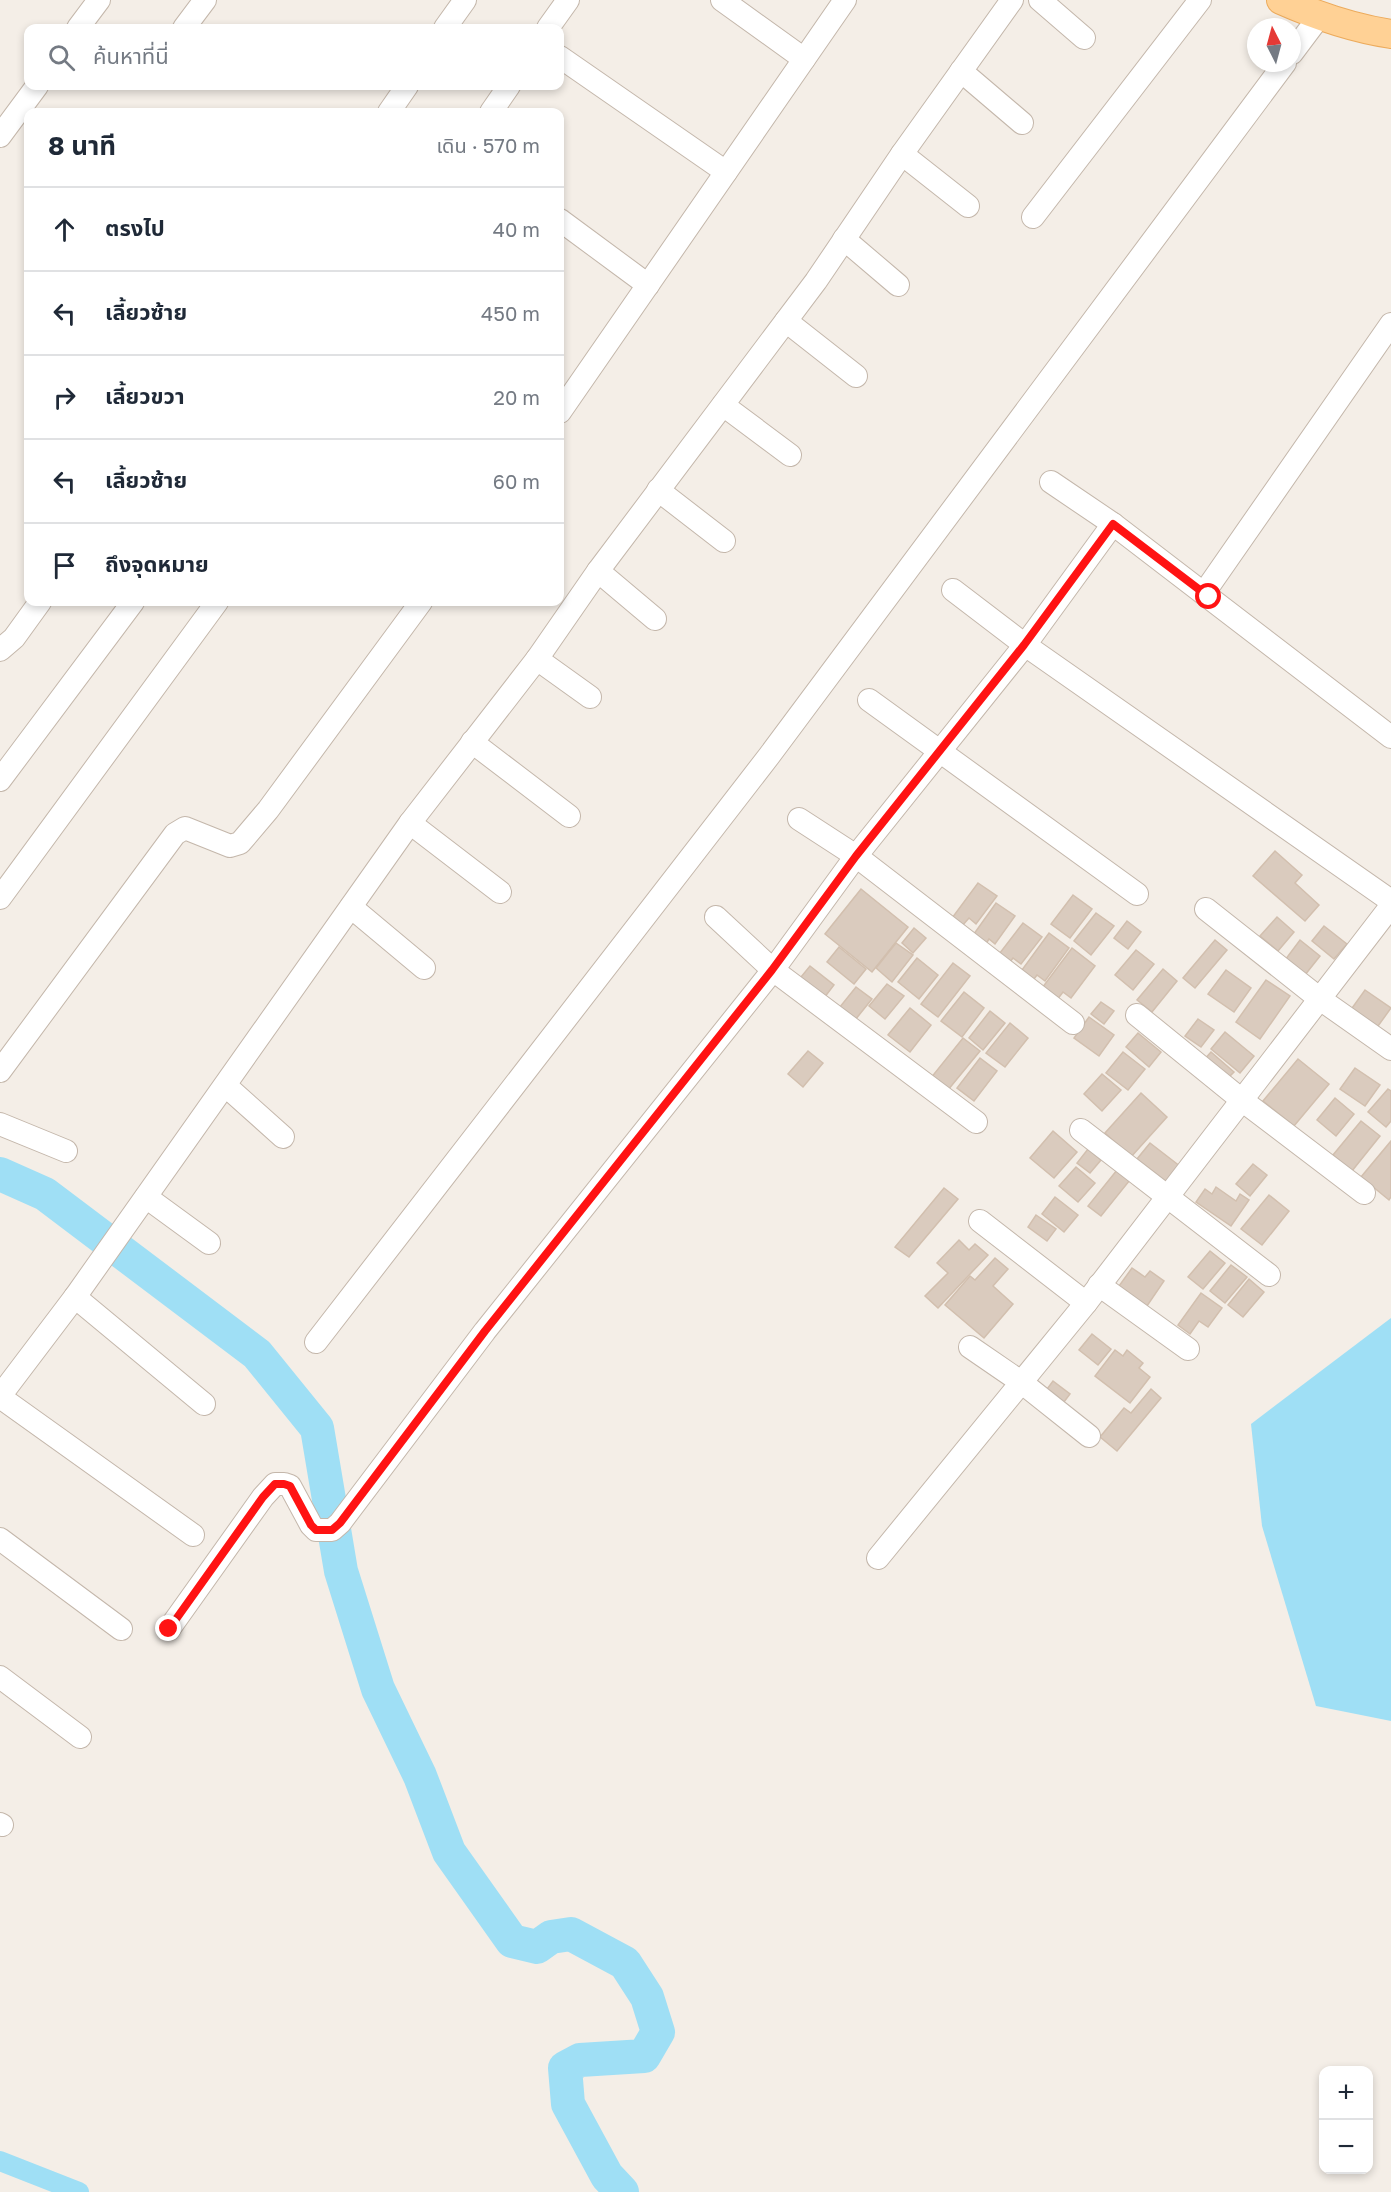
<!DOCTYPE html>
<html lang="th">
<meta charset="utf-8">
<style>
:root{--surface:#fff;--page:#f6f6f7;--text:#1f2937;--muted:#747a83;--line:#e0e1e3}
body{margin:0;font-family:"Golos Text","Noto Sans Thai",sans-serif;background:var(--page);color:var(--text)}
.controls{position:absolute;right:18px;bottom:18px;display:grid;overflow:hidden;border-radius:12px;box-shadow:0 3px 9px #0003}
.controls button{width:54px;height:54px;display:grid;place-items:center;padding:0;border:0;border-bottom:2px solid var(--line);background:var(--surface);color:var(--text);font:30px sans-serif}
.compass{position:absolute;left:1247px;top:18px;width:54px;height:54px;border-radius:50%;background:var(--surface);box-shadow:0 3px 9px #0003;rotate:354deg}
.stop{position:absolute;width:18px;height:18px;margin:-14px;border:4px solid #ff1313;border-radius:50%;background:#fff}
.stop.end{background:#ff1313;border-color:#fff;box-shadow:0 2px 6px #0008}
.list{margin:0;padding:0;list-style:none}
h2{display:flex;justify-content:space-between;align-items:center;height:78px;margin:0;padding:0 24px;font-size:26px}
h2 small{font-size:20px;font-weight:400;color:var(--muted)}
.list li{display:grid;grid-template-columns:39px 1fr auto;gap:18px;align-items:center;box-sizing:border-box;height:84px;padding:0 24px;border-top:2px solid var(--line)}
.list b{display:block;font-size:22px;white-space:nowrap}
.list em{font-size:20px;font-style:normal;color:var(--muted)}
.icon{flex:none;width:33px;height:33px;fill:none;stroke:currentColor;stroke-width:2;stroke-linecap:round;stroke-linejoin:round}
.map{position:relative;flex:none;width:1391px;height:2192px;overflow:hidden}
.search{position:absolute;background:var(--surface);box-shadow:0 3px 9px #0003;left:24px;top:24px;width:540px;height:66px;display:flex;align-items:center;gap:15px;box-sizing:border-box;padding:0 21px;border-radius:12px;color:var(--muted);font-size:22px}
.panel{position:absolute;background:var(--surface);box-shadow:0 3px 9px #0003;left:24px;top:108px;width:540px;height:498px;border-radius:12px}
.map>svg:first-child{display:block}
.water{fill:#9fdff5}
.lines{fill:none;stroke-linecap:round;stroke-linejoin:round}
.canal{stroke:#9fdff5;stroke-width:20}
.river{stroke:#9fdff5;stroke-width:34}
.building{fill:#dacbbe;stroke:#d2bfae;stroke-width:1.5}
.minor-casing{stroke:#c4b7ab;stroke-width:24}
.major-casing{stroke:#ecab5d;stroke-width:30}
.minor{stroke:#fff;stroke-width:22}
.major{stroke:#ffd195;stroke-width:28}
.route{stroke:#ff1313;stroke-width:8}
</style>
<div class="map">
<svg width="1391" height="2192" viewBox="0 0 1391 2192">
<rect width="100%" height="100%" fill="#f4eee7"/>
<!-- water -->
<path class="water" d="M1391,1318v403l-75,-15 -54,-180 -11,-102z"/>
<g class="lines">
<!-- canal -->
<path class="canal" d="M0,2161l79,31"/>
<!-- river -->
<path class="river" d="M0,1174l45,20 212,160 60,74 24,143 37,118 42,87 29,76 63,89 25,6 14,-10 20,-3 54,29 22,34 11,35 -14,24 -64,4 -15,8 3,36 39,72 15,16"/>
</g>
<!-- building -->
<g class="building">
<path d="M1275,851l27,24 -7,8 24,22 -14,16 -52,-45z"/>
<path d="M978,883l19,13 -21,28 -7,-6 -7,8 -10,-8z"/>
<path d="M861,889l47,38 -36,45 -47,-38z"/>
<path d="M1073,895l19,14 -22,29 -19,-14z"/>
<path d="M996,903l19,13 -20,28 -6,-5 -5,8 -13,-9z"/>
<path d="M1096,913l18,13 -23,29 -17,-14z"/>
<path d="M1277,917l17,15 -16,19 -18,-15z"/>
<path d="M1127,921l14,11 -13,17 -14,-11z"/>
<path d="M1023,923l19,14 -21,27 -8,-6 -6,8 -11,-8z"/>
<path d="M1324,926l23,18 -13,15 -22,-18z"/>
<path d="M914,928l12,10 -13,15 -11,-10z"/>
<path d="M1049,933l20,15 -24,33 -8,-6 -6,8 -12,-9z"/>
<path d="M1215,940l12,10 -32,38 -12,-10z"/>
<path d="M1300,940l20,16 -15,19 -20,-15z"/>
<path d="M896,943l17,12 -21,27 -16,-14z"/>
<path d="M839,947l27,22 -12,15 -27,-22z"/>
<path d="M1072,948l23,18 -24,32 -8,-6 -9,12 -15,-12z"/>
<path d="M1136,950l18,14 -21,26 -18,-15z"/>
<path d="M917,958l21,17 -19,24 -21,-17z"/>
<path d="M953,963l17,13 -32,41 -17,-13z"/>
<path d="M810,966l24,19 -13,17 -25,-19z"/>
<path d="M1163,969l14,12 -25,31 -15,-12z"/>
<path d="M1226,970l25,18 -17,24 -26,-18z"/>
<path d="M1266,980l24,16 -30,43 -24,-17z"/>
<path d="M887,984l17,12 -19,23 -16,-13z"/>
<path d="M856,987l16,12 -21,26 -16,-12z"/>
<path d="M1365,990l26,18 -18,25 -26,-18z"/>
<path d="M964,992l20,16 -22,29 -21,-16z"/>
<path d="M1101,1002l13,9 -10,13 -13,-10z"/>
<path d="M910,1008l21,17 -21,27 -22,-17z"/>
<path d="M990,1011l15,12 -22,27 -14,-12z"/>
<path d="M1089,1017l25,18 -15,21 -25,-18z"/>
<path d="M1198,1019l16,11 -13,17 -16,-11z"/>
<path d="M1010,1023l18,15 -23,29 -19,-14z"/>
<path d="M1225,1032l29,24 -14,17 -29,-24z"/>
<path d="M1138,1033l23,19 -12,15 -23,-20z"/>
<path d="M963,1038l17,13 -37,45 -17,-12z"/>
<path d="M808,1051l15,12 -20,24 -15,-13z"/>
<path d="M1123,1052l22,17 -17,21 -22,-17z"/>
<path d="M1211,1052l23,20 -8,8 -23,-19z"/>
<path d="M980,1058l17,13 -23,30 -17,-13z"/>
<path d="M1298,1059l31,25 -35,42 -31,-25z"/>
<path d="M1355,1068l25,17 -15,21 -25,-17z"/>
<path d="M1102,1074l19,16 -19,21 -18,-17z"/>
<path d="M1388,1089l3,2v30l-5,6 -18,-15z"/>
<path d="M1141,1093l26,24 -36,40 -26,-24z"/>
<path d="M1335,1098l19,16 -18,22 -19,-16z"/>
<path d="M1361,1121l19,15 -28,35 -19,-16z"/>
<path d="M1053,1131l24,21 -23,26 -24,-20z"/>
<path d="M1391,1141v56l-2,3 -28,-23z"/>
<path d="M1150,1143l35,27 -13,16 -35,-27z"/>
<path d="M1088,1149l13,11 -11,13 -13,-10z"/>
<path d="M1253,1164l14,11 -17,21 -14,-12z"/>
<path d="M1076,1167l19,16 -17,19 -19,-16z"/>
<path d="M1117,1170l13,10 -29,36 -13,-10z"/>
<path d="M1216,1187l20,14 4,-7 9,6 -18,26 -35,-24 9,-13 7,5z"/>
<path d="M944,1188l14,11 -49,58 -14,-10z"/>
<path d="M1269,1195l20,16 -27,34 -21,-16z"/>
<path d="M1055,1197l23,18 -14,17 -22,-18z"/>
<path d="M1036,1215l20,14 -9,12 -19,-14z"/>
<path d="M959,1240l10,10 6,-6 13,11 -50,53 -13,-12 23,-23 -11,-10z"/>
<path d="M1210,1251l15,12 -22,26 -15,-12z"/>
<path d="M995,1258l13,11 -15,17 20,18 -29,34 -39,-33 25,-29 5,4z"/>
<path d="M1231,1265l16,12 -22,26 -15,-12z"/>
<path d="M1132,1268l13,9 5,-6 14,10 -17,25 -28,-20z"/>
<path d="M1249,1279l15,13 -21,25 -15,-12z"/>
<path d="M1201,1293l21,15 -14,19 -9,-6 -9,13 -12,-9z"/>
<path d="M1092,1334l19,15 -13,16 -19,-15z"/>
<path d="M1115,1350l8,6 4,-6 16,13 -4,5 11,9 -20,26 -35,-27z"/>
<path d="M1053,1381l17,13 -9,12 -17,-13z"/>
<path d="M1151,1389l10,9 -44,53 -17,-14 24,-29 7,5z"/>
</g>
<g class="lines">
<defs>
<g id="minor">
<path d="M722,0l82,59"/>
<path d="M1040,0l44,38"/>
<path d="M78,28l21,-28"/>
<path d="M184,28l21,-28"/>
<path d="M445,28l20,-28"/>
<path d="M548,28l20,-28"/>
<path d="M1292,53l27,-36"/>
<path d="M560,57l166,115"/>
<path d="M961,71l61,52"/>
<path d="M389,112l18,-26"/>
<path d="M491,112l18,-26"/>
<path d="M0,136l37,-50"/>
<path d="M902,154l66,52"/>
<path d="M1033,217l167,-217"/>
<path d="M560,220l88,65"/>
<path d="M844,239l54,46"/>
<path d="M786,321l70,55"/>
<path d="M723,405l67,50"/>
<path d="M560,412l285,-412"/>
<path d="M1051,482l62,42 278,213"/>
<path d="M658,490l66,51"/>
<path d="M598,571l57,48"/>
<path d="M953,590l72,55 366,256"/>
<path d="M1204,593l187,-269"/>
<path d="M0,650l14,-12 26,-36"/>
<path d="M537,659l53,38"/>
<path d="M869,700l268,194"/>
<path d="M472,742l97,74"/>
<path d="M0,780l133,-178"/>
<path d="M799,819l57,37 217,167"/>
<path d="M410,823l90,69"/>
<path d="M0,898l217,-296"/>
<path d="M351,907l73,61"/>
<path d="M1206,909l114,90 71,50"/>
<path d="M716,917l57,53 203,152"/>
<path d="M1137,1015l106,86 121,92"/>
<path d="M0,1071l175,-237 10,-6 45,18 10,-3 28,-33 153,-208"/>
<path d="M226,1086l57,51"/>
<path d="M0,1124l66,27"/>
<path d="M1081,1130l188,145"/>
<path d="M146,1197l63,46"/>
<path d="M980,1221l106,82"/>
<path d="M1099,1285l89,64"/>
<path d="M75,1297l129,107"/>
<path d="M316,1342l453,-586 516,-693"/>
<path d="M970,1347l51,35 68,54"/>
<path d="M0,1396l75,-99 335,-474 127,-164 61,-88 218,-290 86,-127 110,-154"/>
<path d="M0,1397l193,138"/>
<path d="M0,1539l121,90"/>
<path d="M878,1558l208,-255 305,-397"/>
<path d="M169,1629l94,-132 12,-13h9l6,2 21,39 5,5h16l8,-7 145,-192 288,-361 83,-114 169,-211 88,-121"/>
<path d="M0,1677l80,60"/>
<path d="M0,1824l2,1"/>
</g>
<path id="major" d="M1281,0c36,16 71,28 110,34"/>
</defs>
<!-- minor casing -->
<use href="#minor" class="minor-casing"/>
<!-- major casing -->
<use href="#major" class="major-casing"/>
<!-- minor -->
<use href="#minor" class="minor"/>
<!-- major -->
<use href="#major" class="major"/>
</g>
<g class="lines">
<!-- route -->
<path class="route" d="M169,1629l94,-132 12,-13h9l6,2 21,39 5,5h16l8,-7 145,-192 287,-361 84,-114 168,-211 89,-121 96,73"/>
</g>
</svg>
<div class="controls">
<button>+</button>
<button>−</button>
</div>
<svg class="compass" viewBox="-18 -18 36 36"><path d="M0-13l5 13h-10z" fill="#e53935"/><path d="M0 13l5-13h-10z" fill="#747a83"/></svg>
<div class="stop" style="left:1209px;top:597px"></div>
<div class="stop end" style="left:169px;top:1629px"></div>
<div class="search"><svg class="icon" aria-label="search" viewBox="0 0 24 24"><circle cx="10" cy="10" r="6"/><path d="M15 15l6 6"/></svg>ค้นหาที่นี่</div>
<section class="panel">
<h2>8 นาที<small>เดิน · 570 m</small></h2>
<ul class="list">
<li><svg class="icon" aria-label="ahead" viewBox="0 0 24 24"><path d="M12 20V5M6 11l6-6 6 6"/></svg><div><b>ตรงไป</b></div><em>40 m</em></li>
<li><svg class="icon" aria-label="left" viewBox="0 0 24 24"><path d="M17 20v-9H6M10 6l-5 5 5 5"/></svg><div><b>เลี้ยวซ้าย</b></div><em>450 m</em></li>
<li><svg class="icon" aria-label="right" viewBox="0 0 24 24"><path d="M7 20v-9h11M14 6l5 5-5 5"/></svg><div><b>เลี้ยวขวา</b></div><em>20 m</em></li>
<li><svg class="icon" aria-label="left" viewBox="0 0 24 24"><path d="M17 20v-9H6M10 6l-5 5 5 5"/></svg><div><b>เลี้ยวซ้าย</b></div><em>60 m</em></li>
<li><svg class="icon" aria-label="arrive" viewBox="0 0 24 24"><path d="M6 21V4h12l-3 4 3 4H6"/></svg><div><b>ถึงจุดหมาย</b></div></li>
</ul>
</section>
</div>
